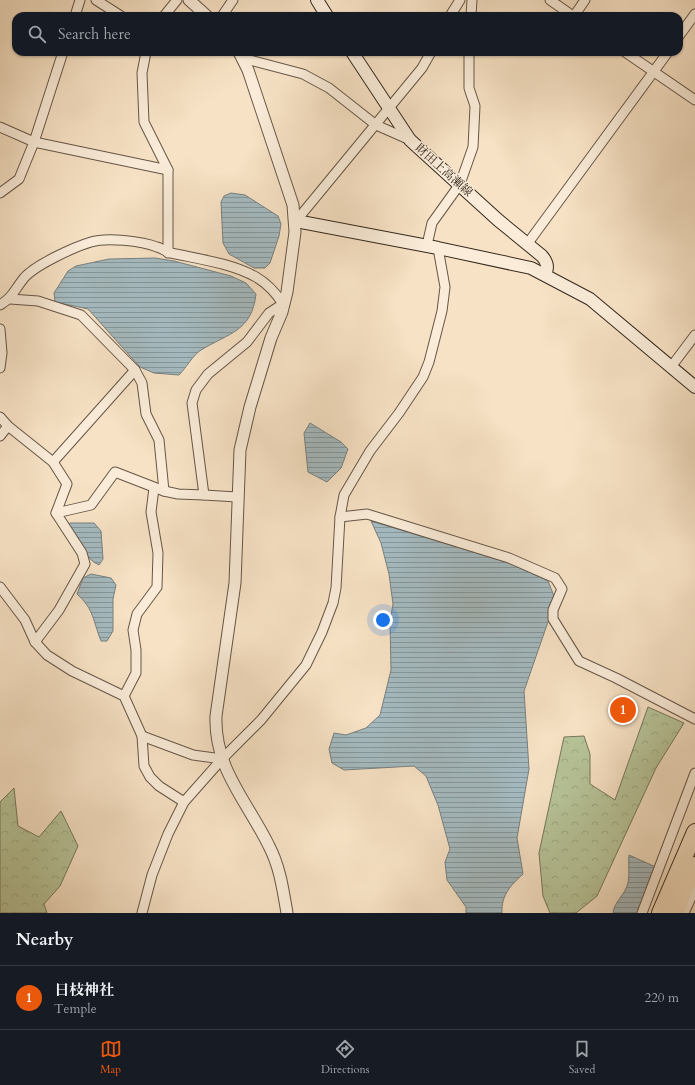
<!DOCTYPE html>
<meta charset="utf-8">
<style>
:root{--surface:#171b24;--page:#20242c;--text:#f1f3f6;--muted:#9ea1a6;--line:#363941;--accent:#ea580c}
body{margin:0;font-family:Cardo,"Noto Serif JP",serif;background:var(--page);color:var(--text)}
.you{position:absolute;left:383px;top:620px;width:14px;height:14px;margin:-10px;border:3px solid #fff;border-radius:50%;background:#1a73e8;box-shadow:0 0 0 6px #1a73e833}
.badge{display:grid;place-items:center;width:26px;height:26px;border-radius:50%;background:var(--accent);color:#fff;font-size:13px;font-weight:700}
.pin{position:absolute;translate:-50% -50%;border:2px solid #fff;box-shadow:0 1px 4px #0006}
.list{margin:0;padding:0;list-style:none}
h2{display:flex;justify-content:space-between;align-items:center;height:52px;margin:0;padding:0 16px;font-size:17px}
h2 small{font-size:13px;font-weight:400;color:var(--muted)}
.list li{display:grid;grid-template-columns:26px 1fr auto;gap:12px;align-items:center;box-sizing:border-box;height:64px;padding:0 16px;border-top:1px solid var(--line)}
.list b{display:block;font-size:15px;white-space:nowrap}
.list p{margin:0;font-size:13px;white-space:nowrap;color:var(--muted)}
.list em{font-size:13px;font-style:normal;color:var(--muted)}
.icon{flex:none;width:22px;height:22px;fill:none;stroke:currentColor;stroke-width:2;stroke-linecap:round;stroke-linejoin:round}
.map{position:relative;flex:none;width:695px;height:913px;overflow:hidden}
.search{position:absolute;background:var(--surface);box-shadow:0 1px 3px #0004;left:12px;right:12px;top:12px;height:44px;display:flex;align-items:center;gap:10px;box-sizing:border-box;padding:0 14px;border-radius:12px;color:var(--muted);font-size:15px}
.sheet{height:116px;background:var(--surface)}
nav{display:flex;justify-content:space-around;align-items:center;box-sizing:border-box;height:56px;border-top:1px solid var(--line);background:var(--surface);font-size:11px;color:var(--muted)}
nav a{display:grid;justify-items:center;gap:2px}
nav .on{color:var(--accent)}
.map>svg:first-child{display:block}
.forest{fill:url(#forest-crowns);stroke:#76765b}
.water{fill:url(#water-rules);stroke:#78807f}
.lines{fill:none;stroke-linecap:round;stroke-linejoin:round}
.minor-casing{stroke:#665647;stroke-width:11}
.tertiary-casing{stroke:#665647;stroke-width:13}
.secondary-casing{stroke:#35281d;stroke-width:14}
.motorway-casing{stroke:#35281d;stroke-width:18}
.minor{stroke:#faecd9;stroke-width:9}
.tertiary{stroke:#faecd9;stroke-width:11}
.secondary{stroke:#faecd9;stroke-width:12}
.motorway{stroke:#f7e2c5;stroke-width:16}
.labels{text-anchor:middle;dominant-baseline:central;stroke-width:3;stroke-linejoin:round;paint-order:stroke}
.street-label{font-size:12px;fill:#35281d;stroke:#faecd9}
</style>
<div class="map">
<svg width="695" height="913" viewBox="0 0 695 913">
<defs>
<pattern id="forest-crowns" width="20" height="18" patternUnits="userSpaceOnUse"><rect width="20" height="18" fill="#b7c499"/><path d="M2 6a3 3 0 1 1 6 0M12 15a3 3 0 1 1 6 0" fill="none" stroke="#9ea883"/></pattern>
<pattern id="water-rules" width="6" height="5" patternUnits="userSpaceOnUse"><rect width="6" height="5" fill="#a4bac0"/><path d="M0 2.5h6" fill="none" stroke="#86979b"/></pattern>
</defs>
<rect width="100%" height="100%" fill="#f7e2c5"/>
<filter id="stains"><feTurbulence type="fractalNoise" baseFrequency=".005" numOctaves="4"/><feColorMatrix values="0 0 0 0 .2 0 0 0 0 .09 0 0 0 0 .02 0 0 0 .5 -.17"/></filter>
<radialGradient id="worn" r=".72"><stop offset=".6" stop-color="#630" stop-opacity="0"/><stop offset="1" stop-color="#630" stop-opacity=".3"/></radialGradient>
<!-- forest -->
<g class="forest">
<path d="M648,707l36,16 -28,45 -59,128 -21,17h-26l-7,-17 -4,-43 25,-116 20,-1 6,18v30l25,16z"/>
<path d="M14,788l4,38 21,11 22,-26 17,35 -18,40 -16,18 3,9h-47v-111z"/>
</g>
<!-- water -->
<g class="water">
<path d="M231,193l14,2 33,21 3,8 -2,12 -9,27 -5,5h-11l-25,-14 -6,-11 -2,-41 3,-6z"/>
<path d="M155,258l19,3 57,15 15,7 10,11c-4,37 -27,39 -55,56 -8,5 -15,18 -22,25l-25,-2 -14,-6 -52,-58 -33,-7 -1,-9 14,-22 8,-5 33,-7z"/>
<path d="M310,423l31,19 7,7 -7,19 -14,14 -19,-10 -4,-39z"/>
<path d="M371,521l136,41 41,19 6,15 -5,12v11l-25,72 5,78 -12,69 6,36c-12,11 -22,21 -21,39h-36v-6l-19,-27 -2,-18 5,-13 -12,-44 -12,-29 -12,-10 -70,4 -12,-7 -3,-14 5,-16 12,2 20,-7 14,-13 11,-45 -1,-48 3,-18 -4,-30 -8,-31z"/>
<path d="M70,523h24l7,8 2,28 -4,6c-14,-6 -23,-26 -31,-39z"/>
<path d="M91,574l20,4 5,7 -3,14v32l-6,10h-6c-8,-20 -7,-32 -24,-47l6,-16z"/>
<path d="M629,855l29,13 -19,45h-26c1,-11 12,-18 15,-30 2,-9 0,-19 1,-28z"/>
</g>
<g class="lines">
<defs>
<g id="minor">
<path d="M96,0l25,16"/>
<path d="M550,0l23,16"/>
<path d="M75,16l5,-16"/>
<path d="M164,16l13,-16"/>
<path d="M222,16l11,-16"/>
<path d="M450,16l10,-16"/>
<path d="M471,16l1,-16"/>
<path d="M574,16l11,-16"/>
<path d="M679,36l16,-22"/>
<path d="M146,52l-4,21 2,49 24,48v83"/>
<path d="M625,52l70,48"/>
<path d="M242,58l61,16 26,14 47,37 34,15"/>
<path d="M0,127l34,15 134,28"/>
<path d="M0,193l19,-14 15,-37 29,-90"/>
<path d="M296,221l126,-153 9,-16"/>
<path d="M528,243l140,-191"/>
<path d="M427,245l5,-22 28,-39 13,-37 2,-41 -6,-18v-36"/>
<path d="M10,299l28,2 43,14 54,55 7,13 4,31 13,26 5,51"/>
<path d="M0,305c13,-8 15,-16 24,-27 11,-13 50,-31 67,-36 15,-5 51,-1 66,5 5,1 9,5 14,6 27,6 60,10 85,24 12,7 20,16 27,27l-14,9 -22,29 -39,32 -12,16 -4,13 12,92 -26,-1 -14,-3 -49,-19 -24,33 -35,8"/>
<path d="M0,329l2,24 -2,15"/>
<path d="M671,367l24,-32"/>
<path d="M0,417l8,9 45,36 14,22 -11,29 26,40 3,11 -26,46 -24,32"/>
<path d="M0,436l8,-10"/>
<path d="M53,462l82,-92"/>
<path d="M204,495l33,2"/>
<path d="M340,517l27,-3 142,44 46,20 7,11 -9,21v9l26,42 37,17 79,41"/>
<path d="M0,587l25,33 10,22 12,13 25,16 52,25 18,40 2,30 6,11 9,9 25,16"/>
<path d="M124,696l12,-23v-23l-3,-20 4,-16 20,-27 1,-34 -7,-41 3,-24"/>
<path d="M142,736l51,19 29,4"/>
<path d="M142,913l10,-38 16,-41 16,-32 38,-43 39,-39 45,-55 16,-33 11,-29 3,-15 4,-71 4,-22 26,-44 29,-38 24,-36 6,-15 13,-51 3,-24 -7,-39"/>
<path d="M642,913l53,-140"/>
<path d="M684,913l11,-24"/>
</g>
<g id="tertiary">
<path d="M189,0l18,16"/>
<path d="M239,52l9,18 45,135 2,27 -8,60 -5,20 -11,26 -21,69 -10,43 -5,133 -19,133c-2,52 31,85 53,130 11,21 14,44 18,67"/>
</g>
<g id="secondary">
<path d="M317,0l10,16"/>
<path d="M352,52l58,88 88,80 44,36c5,6 7,11 3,18"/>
<path d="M296,221l142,27 93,20 59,31 105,88"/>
</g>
<g id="motorway">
<path d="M660,913l35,-81"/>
<path d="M675,913l20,-48"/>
</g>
</defs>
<!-- minor casing -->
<use href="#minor" class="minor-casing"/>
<!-- tertiary casing -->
<use href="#tertiary" class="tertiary-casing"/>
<!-- secondary casing -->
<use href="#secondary" class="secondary-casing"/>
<!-- motorway casing -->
<use href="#motorway" class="motorway-casing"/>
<!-- minor -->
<use href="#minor" class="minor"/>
<!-- tertiary -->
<use href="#tertiary" class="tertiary"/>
<!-- secondary -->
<use href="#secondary" class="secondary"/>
<!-- motorway -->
<use href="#motorway" class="motorway"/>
</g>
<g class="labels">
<!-- street labels -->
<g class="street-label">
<text transform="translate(444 170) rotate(42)">財田上高瀬線</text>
</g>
</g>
<rect width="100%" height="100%" filter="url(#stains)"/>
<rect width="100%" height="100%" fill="url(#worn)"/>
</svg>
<div class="you"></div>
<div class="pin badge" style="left:623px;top:710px">1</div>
<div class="search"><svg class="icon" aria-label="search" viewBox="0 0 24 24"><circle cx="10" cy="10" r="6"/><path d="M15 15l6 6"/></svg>Search here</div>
</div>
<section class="sheet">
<h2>Nearby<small></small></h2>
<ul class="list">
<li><span class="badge">1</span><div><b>日枝神社</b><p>Temple</p></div><em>220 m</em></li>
</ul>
</section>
<nav>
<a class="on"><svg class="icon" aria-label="map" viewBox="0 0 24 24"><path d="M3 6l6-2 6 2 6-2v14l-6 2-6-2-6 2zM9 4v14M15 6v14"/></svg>Map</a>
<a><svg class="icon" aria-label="directions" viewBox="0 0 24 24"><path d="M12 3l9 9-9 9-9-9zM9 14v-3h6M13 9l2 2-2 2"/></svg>Directions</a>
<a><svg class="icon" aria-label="saved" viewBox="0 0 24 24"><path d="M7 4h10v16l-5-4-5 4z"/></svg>Saved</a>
</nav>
